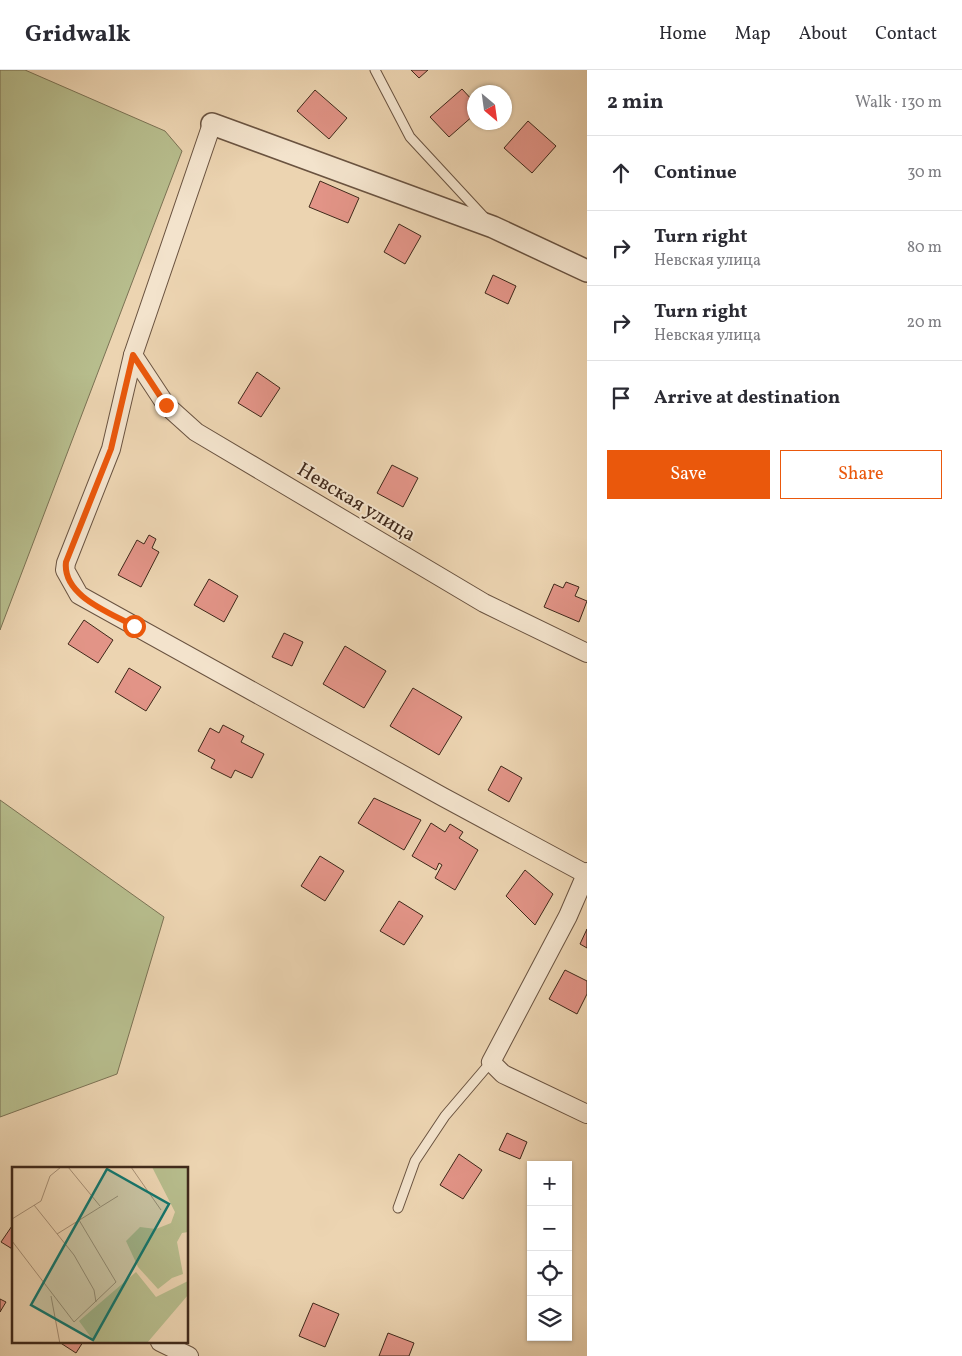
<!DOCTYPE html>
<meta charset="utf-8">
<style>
:root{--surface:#fff;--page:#f2f2f3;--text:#2b2b33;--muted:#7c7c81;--line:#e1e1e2;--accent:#ea580c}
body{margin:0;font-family:Vollkorn,serif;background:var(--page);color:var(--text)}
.controls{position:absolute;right:15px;bottom:15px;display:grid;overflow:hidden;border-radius:0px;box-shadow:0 1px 4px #0004}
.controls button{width:45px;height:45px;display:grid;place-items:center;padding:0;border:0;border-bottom:1px solid var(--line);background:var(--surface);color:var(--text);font:25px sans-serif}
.compass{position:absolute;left:467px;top:15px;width:45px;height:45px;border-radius:50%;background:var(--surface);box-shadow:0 1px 4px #0004;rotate:151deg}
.stop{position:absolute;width:15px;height:15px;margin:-11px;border:4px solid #ea580c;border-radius:50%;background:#fff}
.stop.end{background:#ea580c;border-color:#fff;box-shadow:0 1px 5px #0008}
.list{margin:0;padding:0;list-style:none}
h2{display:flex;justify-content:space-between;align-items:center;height:65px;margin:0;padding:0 20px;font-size:21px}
h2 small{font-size:16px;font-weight:400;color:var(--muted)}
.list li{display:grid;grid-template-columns:32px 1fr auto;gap:15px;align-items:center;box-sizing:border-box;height:75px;padding:0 20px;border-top:1px solid var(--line)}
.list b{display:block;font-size:19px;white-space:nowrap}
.list p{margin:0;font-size:16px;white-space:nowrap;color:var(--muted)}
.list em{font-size:16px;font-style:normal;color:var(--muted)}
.actions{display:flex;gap:10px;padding:15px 20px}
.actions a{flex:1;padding:11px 0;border:1px solid var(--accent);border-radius:0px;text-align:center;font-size:18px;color:var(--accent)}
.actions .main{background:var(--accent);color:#fff}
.icon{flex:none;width:28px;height:28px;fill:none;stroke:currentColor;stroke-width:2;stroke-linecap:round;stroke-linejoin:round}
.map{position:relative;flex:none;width:587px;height:1286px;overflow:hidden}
header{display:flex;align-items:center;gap:30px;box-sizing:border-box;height:70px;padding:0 25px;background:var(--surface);border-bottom:1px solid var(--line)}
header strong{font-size:24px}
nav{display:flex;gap:28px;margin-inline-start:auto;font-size:18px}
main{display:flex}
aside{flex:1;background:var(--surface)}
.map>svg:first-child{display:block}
.green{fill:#b7bd8d;stroke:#7b7254}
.building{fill:#e29487;stroke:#3f281a}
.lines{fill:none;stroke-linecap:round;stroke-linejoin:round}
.service-casing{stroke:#6a5340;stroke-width:11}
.minor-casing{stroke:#6a5340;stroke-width:20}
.tertiary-casing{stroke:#6a5340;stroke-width:24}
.service{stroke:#f3e3cc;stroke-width:9}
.minor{stroke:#f3e3cc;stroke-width:18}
.tertiary{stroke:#f3e3cc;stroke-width:21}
.route{stroke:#ea580c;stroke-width:6}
.labels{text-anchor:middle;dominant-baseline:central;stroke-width:4;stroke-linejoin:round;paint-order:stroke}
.street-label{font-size:20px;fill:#3f281a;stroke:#f3e3cc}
.inset-road{fill:none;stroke:#a78f75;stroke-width:1}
.view{fill:#0f766e;fill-opacity:0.15;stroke:#0f766e;stroke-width:2.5}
.inset-edge{fill:none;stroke:#3f281a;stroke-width:2.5}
</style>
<header>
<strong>Gridwalk</strong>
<nav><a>Home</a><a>Map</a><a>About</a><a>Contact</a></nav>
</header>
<main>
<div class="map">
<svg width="587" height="1286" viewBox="0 0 587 1286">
<rect width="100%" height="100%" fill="#ecd4b1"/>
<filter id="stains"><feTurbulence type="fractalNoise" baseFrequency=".004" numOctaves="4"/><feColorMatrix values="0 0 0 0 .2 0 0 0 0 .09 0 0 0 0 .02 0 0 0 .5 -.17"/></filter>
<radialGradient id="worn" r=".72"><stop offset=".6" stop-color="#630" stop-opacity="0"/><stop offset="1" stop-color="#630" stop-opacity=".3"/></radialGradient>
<!-- green -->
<g class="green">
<path d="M0,0h25l140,61 17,20 -182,479z"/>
<path d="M0,730l164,117 -47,157 -117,43z"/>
</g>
<!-- building -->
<g class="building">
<path d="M411,0h17l-9,8z"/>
<path d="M462,19l12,13v13l-25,22 -19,-20z"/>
<path d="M315,20l32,28 -18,21 -32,-28z"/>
<path d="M528,51l28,25 -24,27 -28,-25z"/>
<path d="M320,111l39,17 -11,25 -39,-16z"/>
<path d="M399,154l22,12 -16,28 -21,-12z"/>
<path d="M493,205l23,11 -8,18 -23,-11z"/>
<path d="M257,302l23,16 -19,29 -23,-14z"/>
<path d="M392,395l26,13 -15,29 -26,-14z"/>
<path d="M149,465l7,4 -4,9 7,4 -18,35 -23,-12 19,-35 7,4z"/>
<path d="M209,509l29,17 -14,26 -30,-17z"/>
<path d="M566,512l13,5 -4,9 12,5 -8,21 -35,-15 10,-23 9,4z"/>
<path d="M84,550l29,20 -15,23 -30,-19z"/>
<path d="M284,563l19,9 -11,24 -20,-9z"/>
<path d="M345,576l41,25 -22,37 -41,-24z"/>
<path d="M129,598l32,19 -15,24 -31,-19z"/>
<path d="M413,618l49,29 -23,38 -49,-29z"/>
<path d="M223,655l21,11 -3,6 23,12 -12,24 -17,-8 -4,8 -20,-10 4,-8 -17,-9 12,-23 9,5z"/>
<path d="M501,696l21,12 -13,24 -21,-12z"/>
<path d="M374,728l47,22 -17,30 -46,-27z"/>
<path d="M431,753l14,9 5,-8 13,8 -4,6 19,12 -23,40 -20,-12 7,-13 -3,-2 -3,7 -24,-14z"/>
<path d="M320,786l24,15 -19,30 -24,-15z"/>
<path d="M525,800l28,24 -18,31 -29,-29z"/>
<path d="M399,831l24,15 -19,29 -24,-14z"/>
<path d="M587,859v19l-7,-4z"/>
<path d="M565,900l22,11v13l-10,20 -28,-15z"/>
<path d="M507,1063l20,9 -7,17 -21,-9z"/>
<path d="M459,1084l23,16 -19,29 -23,-14z"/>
<path d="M14,1153v27l-13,-8z"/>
<path d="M0,1229l6,3 -6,10z"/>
<path d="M313,1233l26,11 -14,33 -26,-11z"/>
<path d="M388,1263l26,10 -5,13h-30z"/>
<path d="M59,1272h24l-7,11z"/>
</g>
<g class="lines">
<defs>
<g id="service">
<path d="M375,0l35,67 74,80"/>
<path d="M398,1138l17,-47 30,-45 46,-54"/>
</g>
<g id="minor">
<path d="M212,54l-79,231 -22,94 -45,114 -1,7 14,25 364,202 143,77"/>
<path d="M133,285l33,50 30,27 288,171 103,50"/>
<path d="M587,802l-19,44 -77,146 12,12 84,40"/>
<path d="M160,1272l29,14"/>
</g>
<path id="tertiary" d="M212,54l281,103 94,44"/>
</defs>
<!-- service casing -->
<use href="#service" class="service-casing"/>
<!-- minor casing -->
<use href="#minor" class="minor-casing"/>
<!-- tertiary casing -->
<use href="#tertiary" class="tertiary-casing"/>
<!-- service -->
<use href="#service" class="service"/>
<!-- minor -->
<use href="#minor" class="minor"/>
<!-- tertiary -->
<use href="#tertiary" class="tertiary"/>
</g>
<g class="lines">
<!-- route -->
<path class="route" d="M134,556c-23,-13 -72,-30 -68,-64l45,-113 22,-94 33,50"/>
</g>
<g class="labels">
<!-- street labels -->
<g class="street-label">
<text transform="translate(356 433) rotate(31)">Невская улица</text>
</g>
</g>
<!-- overview -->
<g transform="translate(12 1097)">
<rect width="176" height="176" fill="#ecd4b1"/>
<path d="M140,0h37l-1,65 -6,1 -5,9 6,32 -11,4 -14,11 -20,-22 -12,-26 14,-14 16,2 15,-6 4,-11zM124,105l20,25 32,-16v14l-41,48h-52l-16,-22z" fill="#b7bd8d"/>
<path class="inset-road" d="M56,0l32,39M119,0l30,43M22,38l40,50 20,35 2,12M0,52l29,-18 9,-25 11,-9M45,67l61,-38M0,74l62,81 42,-40 -37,-62M39,129l9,48"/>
<path class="view" d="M95,2l62,35 -76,136 -62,-35z"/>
<rect width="176" height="176" class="inset-edge"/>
</g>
<rect width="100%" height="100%" filter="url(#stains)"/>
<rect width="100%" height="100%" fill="url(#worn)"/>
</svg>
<div class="controls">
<button>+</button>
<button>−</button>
<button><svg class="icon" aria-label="locate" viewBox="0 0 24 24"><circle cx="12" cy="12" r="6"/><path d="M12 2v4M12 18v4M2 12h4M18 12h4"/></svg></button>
<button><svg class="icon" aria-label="layers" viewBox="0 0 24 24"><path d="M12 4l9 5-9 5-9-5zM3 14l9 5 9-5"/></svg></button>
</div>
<svg class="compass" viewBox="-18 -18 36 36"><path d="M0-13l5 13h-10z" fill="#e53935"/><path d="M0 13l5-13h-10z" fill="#7c7c81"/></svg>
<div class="stop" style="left:134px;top:556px"></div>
<div class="stop end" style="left:166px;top:335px"></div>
</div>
<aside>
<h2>2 min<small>Walk · 130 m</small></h2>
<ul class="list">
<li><svg class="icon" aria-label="ahead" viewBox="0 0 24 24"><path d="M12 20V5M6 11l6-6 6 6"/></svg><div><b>Continue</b></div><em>30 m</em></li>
<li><svg class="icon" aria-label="right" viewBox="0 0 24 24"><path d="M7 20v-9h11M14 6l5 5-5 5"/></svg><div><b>Turn right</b><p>Невская улица</p></div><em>80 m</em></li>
<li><svg class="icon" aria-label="right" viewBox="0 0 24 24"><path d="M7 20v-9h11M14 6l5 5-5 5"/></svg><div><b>Turn right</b><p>Невская улица</p></div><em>20 m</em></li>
<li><svg class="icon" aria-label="arrive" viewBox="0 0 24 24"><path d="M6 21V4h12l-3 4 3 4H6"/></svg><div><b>Arrive at destination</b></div></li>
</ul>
<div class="actions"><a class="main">Save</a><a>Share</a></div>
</aside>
</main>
